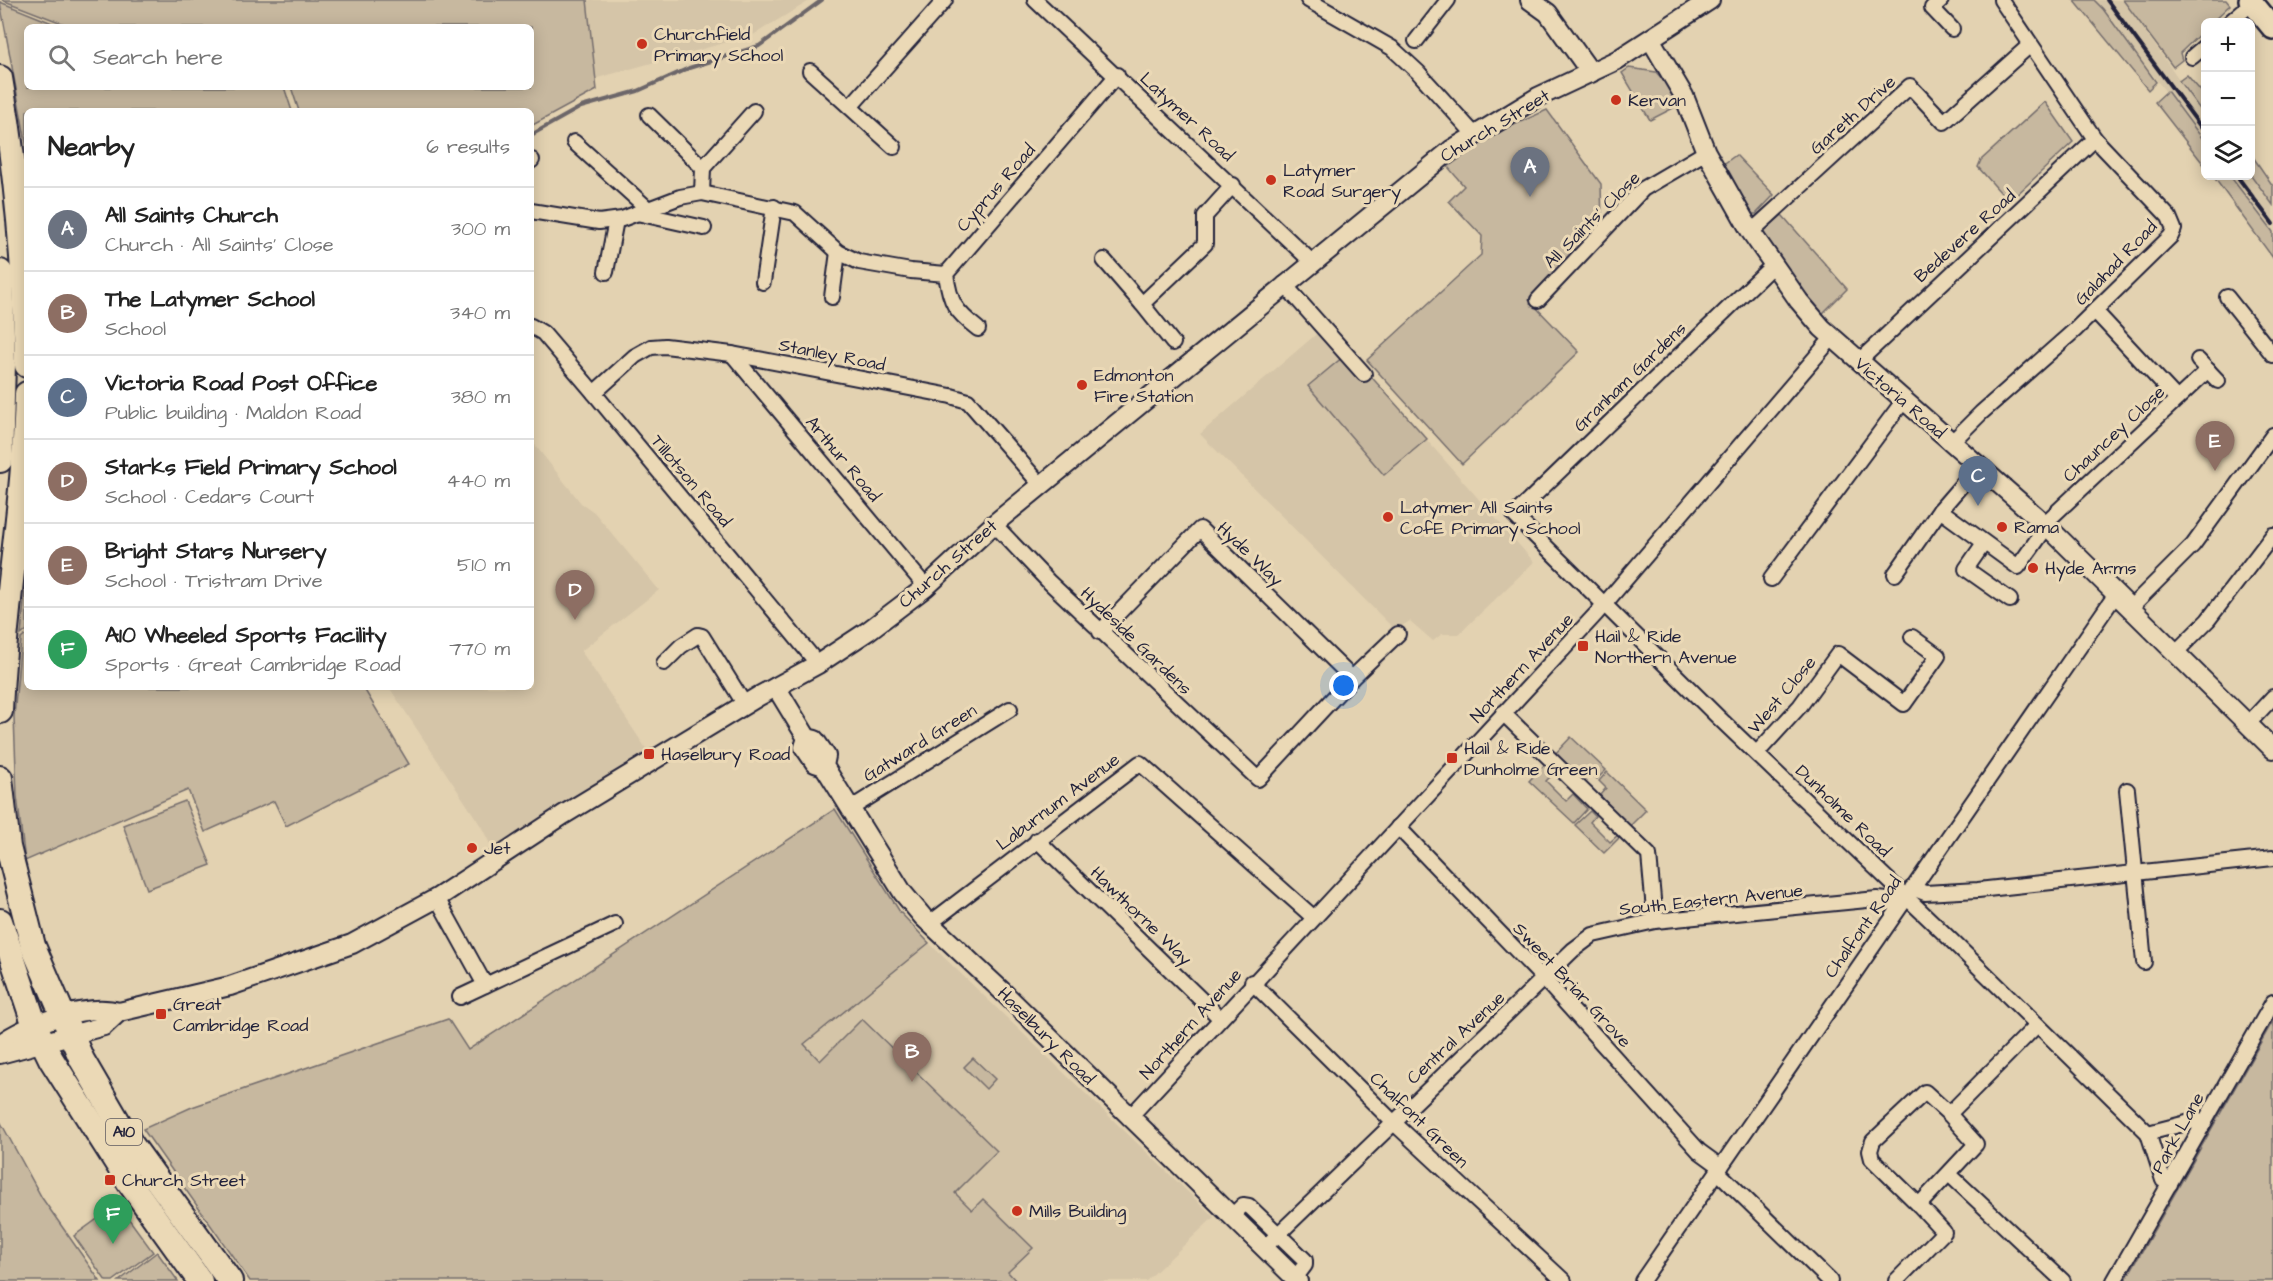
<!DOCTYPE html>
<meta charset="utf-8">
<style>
:root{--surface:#fff;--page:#f6f6f6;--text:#222;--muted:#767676;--line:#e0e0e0;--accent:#b45309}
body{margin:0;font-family:"Architects Daughter",sans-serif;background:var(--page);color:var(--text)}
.controls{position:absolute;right:18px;top:18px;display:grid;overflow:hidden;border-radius:9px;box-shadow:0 3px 15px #0003}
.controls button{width:54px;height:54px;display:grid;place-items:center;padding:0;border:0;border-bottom:2px solid var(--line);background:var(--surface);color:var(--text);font:30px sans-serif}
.you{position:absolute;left:1344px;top:686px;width:21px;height:21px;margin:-15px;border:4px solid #fff;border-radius:50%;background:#1a73e8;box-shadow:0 0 0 9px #1a73e833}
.badge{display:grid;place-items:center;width:39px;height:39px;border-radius:50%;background:var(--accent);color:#fff;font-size:20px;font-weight:700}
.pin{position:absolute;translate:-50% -50px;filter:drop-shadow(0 2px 3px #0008)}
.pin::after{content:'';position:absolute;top:32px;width:21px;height:18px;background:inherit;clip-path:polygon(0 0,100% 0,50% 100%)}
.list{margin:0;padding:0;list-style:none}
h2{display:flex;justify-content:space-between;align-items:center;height:78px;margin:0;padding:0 24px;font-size:26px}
h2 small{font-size:20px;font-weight:400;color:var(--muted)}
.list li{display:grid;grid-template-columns:39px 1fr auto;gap:18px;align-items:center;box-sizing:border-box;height:84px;padding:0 24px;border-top:2px solid var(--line)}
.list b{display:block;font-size:22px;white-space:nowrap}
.list p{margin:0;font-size:20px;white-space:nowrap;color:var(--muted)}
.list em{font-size:20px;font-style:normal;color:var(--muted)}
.icon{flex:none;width:33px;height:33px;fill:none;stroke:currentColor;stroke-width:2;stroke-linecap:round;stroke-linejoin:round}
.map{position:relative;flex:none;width:2273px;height:1281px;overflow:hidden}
.search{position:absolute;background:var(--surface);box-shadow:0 3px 15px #0003;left:24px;top:24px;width:510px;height:66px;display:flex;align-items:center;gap:15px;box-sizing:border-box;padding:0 21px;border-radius:9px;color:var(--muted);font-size:22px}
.panel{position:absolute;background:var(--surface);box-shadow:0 3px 15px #0003;left:24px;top:108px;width:510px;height:582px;border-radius:9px}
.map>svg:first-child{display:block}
.built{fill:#d5c5a8}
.green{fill:#c7b89f;stroke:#746d6d;stroke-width:1.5}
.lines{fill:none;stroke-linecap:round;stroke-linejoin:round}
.stream{stroke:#6c6669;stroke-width:4}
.street-casing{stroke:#22223b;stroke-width:18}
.secondary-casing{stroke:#22223b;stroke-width:22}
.primary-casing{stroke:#22223b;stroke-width:26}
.highway-casing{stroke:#22223b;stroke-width:28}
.street{stroke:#ebd9b6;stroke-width:14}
.secondary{stroke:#ebd9b6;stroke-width:18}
.primary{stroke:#ebd9b6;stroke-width:21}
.highway{stroke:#ebd9b6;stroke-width:24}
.rail{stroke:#22223b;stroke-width:4}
.poi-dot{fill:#c8321e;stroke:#ebd9b6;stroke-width:2}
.labels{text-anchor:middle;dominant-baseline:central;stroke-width:6;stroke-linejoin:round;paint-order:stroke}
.shield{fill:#ebd9b6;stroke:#5e5960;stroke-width:1.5}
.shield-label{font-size:16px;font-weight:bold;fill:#22223b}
.poi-label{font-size:18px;fill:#22223b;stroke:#ebd9b6;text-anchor:start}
.street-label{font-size:18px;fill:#22223b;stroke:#ebd9b6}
</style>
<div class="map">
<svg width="2273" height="1281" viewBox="0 0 2273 1281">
<rect width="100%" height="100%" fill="#e3d2b1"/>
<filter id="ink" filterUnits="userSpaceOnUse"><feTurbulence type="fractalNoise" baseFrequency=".0167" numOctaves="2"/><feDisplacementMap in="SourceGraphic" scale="12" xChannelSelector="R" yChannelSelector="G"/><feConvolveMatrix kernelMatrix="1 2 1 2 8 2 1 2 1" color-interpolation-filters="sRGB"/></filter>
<g filter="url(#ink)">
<!-- built -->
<g class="built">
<path d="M554,0h257l-58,35 -181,50z"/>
<path d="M2094,0h29l82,116v26z"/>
<path d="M2251,175l22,30v27l-43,-56z"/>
<path d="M1321,330l46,42 167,190 -75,72h-17l-9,7 -23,-20 -15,9 -195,-196z"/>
<path d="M531,440l50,63 13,9 65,78 -78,61 66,99 -51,35 -104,63 -11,-22 -92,-139h142z"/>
<path d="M929,943l285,274 -68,64h-466l124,-238z"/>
</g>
<!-- green -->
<g class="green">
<path d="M2,0h585l10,90 -66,36v-15h-232l-8,-24h240v-60h-459z"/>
<path d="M2074,0h20l9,9 53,73 -8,8z"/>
<path d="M2123,0h103l4,5 -18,17h-6l-1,7 -25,24 2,7 -9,7z"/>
<path d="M0,2l62,25h-35v60h257l8,24h-265v37z"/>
<path d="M1629,68l27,4 27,31 -33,17 -28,-47z"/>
<path d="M2187,75l18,21v20l-26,-35z"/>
<path d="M2167,91l38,51v24l-50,-64z"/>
<path d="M2045,102l28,40 -64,60 -31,-35 3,-7z"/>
<path d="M1547,110l54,74 1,42 -73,74 50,52 -117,112 -95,-104 114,-105 1,-19 -33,-35 15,-15 -16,-19 48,-34z"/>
<path d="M2251,154l22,32v19l-22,-30z"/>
<path d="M1736,155l38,40 -18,19h-6l-32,-46z"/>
<path d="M2213,176h17l43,56v26z"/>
<path d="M1782,215l65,74 -27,27 -61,-81z"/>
<path d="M1343,357l24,15 60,67 -43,36 -76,-89z"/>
<path d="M27,570v60l-6,5z"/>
<path d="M27,634v53h336l46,77 -123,62 -12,-25 -69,31 -17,-42 -163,71 -8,-65 -3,-79 7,-78z"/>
<path d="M1571,737l35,33 -9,9 -8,-8 -7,6 -28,-22z"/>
<path d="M1547,762l6,12 -7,7 20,20 7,-7 14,15 -13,14 -45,-42z"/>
<path d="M1607,772l39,38 -18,18 -28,-33 6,-7 -7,-7z"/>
<path d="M185,801l26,64 -64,24 -24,-64z"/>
<path d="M835,809l65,103 29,31 -125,101 16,17 42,-42 135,132 -42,42 17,17 11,-11 50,49 -25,24 8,9h-766l-107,-152 49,-22 256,-88 20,31z"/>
<path d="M1590,811l5,5 -5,6 20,20 9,-8 2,2 -17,17 -29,-28z"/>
<path d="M2273,1021v260h-148z"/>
<path d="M973,1058l22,21 -9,10 -22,-22z"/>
<path d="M0,1121l42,77 58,83h-100z"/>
<path d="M118,1204l35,48 -40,29h-7l-32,-45z"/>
<path d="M157,1252l21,29h-59z"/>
</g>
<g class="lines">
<!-- stream -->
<path class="stream" d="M531,135l50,-28 57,-16 51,-23 70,-22 63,-46"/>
<defs>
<g id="street">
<path d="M1035,0l277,262"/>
<path d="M1308,0l84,48 26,24 56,62"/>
<path d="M1941,0l-9,8 20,21"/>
<path d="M2230,22l22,-19"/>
<path d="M1416,41l32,-41"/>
<path d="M2192,57l14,-12"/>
<path d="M810,71l84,76"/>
<path d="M850,107l95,-107"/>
<path d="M649,115l54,53"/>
<path d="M574,142l73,66"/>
<path d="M531,161l1,-1"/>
<path d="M702,193l1,-25 51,-57"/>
<path d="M531,211l68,11 23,-3 58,-22 22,-4 93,20 43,39 21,10 52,9 35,3"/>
<path d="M637,213l67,15"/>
<path d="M1751,232l159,-146 34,36 86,-77"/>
<path d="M1104,260l38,44"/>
<path d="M1773,265l-259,250 205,203 231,221 198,194 15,47 7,4"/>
<path d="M606,272l10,-52"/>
<path d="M763,282l11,-75"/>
<path d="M1284,284l80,90"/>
<path d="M832,297l6,-45"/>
<path d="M2227,297l46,58"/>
<path d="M1538,300l105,-111 63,-37"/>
<path d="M2095,311l82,88"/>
<path d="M531,326l12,7 51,60 224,271"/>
<path d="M978,329c-23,-18 -28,-26 -32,-55l171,-199"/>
<path d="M1173,343l-31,-39 63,-60v-28l28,-31"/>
<path d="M732,354l194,233"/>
<path d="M2198,360l20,21"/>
<path d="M1859,361l236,-222"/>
<path d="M594,393l41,-37 16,-9 14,-1 67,8 219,42 17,5 73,84"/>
<path d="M1951,443l30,-30 94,-83 96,-94 3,-7 -5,-12 -74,-78 -94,-139"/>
<path d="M1940,510l78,57 29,-41"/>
<path d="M994,524l54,57 210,198 94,-101 46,-44"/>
<path d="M2044,524l164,-154"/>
<path d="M1984,543l-18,26 44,31"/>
<path d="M1895,574l45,-64 38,-44"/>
<path d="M1771,579l133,-179"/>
<path d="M2130,608l63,-63 80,-110"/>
<path d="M1100,632l100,-103 152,149"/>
<path d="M2174,654l34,-34 65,-85"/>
<path d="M664,663l17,-17 17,-11 4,1 43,69"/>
<path d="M1503,713l146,142 6,66"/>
<path d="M2247,725l26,-28"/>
<path d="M1757,753l43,-47 38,-52 66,50 34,-48 -26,-19"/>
<path d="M2127,790l17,172"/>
<path d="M850,809l160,-100"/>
<path d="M1398,827l146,152 155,172 22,16"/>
<path d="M1037,840l183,178"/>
<path d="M1912,888l13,5 53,-3 295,-32"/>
<path d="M437,898l48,87"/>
<path d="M929,924l211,-161 173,154"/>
<path d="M1252,982l141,140 171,159"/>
<path d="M460,997l155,-73"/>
<path d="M1925,1092l24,22 27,30 -57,61 -47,-46 -2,-8 3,-10z"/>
<path d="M1949,1114l88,-89"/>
<path d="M1129,1118l467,-504 236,-276"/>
<path d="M2148,1133l50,-13 5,4"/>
<path d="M1718,1172l112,109"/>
<path d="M1949,1174l114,107"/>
<path d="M1231,1217l12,-12 6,1 56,54v5l-12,16"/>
<path d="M1264,1248l309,-298 20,-15 62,-14 222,-22 11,1 11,6"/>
<path d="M1642,1281l474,-687"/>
<path d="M1896,1281l48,-49 -25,-27"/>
<path d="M2114,1281l159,-279"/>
</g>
<g id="secondary">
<path d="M1530,0l18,13 43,60"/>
<path d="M1651,40l33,56 22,56 45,80 48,69 23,27 225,198 226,223"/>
<path d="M776,687l31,51 8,2 11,16 -2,10 79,127 20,24 79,74 296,290"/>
<path d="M807,738l-3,9 11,16 9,3"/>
<path d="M0,1044c27,-20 87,-41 119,-32l111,-26 122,-42 85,-46 126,-83 196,-119 59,-32 50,-33 58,-44 68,-63 457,-374 87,-53 79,-37 93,-60"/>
<path d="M0,1054l104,-28 15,-14"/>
</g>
<path id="primary" d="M2250,0l23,28"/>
<g id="highway">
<path d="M0,78c17,95 25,190 27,287"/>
<path d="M0,272l3,93 -3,95"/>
<path d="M0,711c4,-106 25,-211 27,-317"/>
<path d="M0,778l8,69 25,99 49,114 49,84 99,137"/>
<path d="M0,921l35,105 16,33 78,123 71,99"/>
</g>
</defs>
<!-- street casing -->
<use href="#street" class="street-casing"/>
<!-- secondary casing -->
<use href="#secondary" class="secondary-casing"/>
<!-- primary casing -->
<use href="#primary" class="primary-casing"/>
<!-- highway casing -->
<use href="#highway" class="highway-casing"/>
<!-- street -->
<use href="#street" class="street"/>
<!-- secondary -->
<use href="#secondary" class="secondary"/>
<!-- primary -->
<use href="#primary" class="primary"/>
<!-- highway -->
<use href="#highway" class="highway"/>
<!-- rail -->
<g class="rail">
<path d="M2107,0l99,134"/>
<path d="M2237,176l36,48"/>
</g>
</g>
</g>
<!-- markers -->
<g class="poi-dot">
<circle cx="642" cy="44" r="6"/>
<circle cx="1616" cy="100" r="6"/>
<circle cx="1271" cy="180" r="6"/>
<circle cx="1082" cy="385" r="6"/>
<circle cx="1388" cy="517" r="6"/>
<circle cx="2002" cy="527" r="6"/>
<circle cx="2033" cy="568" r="6"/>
<rect x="1577" y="640" width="12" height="12" rx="3"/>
<rect x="643" y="748" width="12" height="12" rx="3"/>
<rect x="1446" y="752" width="12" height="12" rx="3"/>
<circle cx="472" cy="848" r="6"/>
<rect x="155" y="1008" width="12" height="12" rx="3"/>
<rect x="104" y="1174" width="12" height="12" rx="3"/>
<circle cx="1017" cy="1211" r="6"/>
</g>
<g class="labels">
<!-- shield labels -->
<rect class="shield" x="106" y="1119" width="36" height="26" rx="4.5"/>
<g class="shield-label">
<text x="124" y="1132">A10</text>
</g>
<!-- poi labels -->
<g class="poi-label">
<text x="654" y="34">Churchfield<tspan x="654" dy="21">Primary School</tspan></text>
<text x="1628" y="100">Kervan</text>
<text x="1283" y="170">Latymer<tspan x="1283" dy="21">Road Surgery</tspan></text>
<text x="1094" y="375">Edmonton<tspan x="1094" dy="21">Fire Station</tspan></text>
<text x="1400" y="507">Latymer All Saints<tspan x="1400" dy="21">CofE Primary School</tspan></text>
<text x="2014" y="527">Rama</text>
<text x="2045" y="568">Hyde Arms</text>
<text x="1595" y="636">Hail &amp; Ride<tspan x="1595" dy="21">Northern Avenue</tspan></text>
<text x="1464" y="748">Hail &amp; Ride<tspan x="1464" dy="21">Dunholme Green</tspan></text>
<text x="661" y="754">Haselbury Road</text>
<text x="484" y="848">Jet</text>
<text x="173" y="1004">Great<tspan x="173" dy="21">Cambridge Road</tspan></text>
<text x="122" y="1180">Church Street</text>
<text x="1029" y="1211">Mills Building</text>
</g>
<!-- street labels -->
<g class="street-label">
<text transform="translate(1853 115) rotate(-42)">Gareth Drive</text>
<text transform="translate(1187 117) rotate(43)">Latymer Road</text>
<text transform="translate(1495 126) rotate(-31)">Church Street</text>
<text transform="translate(996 188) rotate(-49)">Cyprus Road</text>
<text transform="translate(1592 220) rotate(-45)">All Saints' Close</text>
<text transform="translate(1965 236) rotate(-42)">Bedevere Road</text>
<text transform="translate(2116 263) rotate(-46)">Galahad Road</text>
<text transform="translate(832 355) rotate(11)">Stanley Road</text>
<text transform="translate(1630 377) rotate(-44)">Granham Gardens</text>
<text transform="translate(1900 398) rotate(41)">Victoria Road</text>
<text transform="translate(2114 434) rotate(-43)">Chauncey Close</text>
<text transform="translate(843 459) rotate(50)">Arthur Road</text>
<text transform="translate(691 481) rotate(50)">Tillotson Road</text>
<text transform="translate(1250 554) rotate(44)">Hyde Way</text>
<text transform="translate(948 564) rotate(-41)">Church Street</text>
<text transform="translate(1136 641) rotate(44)">Hydeside Gardens</text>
<text transform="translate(1522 668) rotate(-47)">Northern Avenue</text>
<text transform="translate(1782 695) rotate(-50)">West Close</text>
<text transform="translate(920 743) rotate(-32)">Gatward Green</text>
<text transform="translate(1058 802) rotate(-37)">Laburnum Avenue</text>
<text transform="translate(1843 811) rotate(44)">Dunholme Road</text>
<text transform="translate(1711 900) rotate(-6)">South Eastern Avenue</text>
<text transform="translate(1141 916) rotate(44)">Hawthorne Way</text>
<text transform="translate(1863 927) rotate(-55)">Chalfont Road</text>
<text transform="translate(1572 985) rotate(47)">Sweet Briar Grove</text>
<text transform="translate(1191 1024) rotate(-48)">Northern Avenue</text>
<text transform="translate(1046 1036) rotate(45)">Haselbury Road</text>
<text transform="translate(1456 1038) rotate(-43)">Central Avenue</text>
<text transform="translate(1419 1120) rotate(44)">Chalfont Green</text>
<text transform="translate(2178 1133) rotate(-61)">Park Lane</text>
</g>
</g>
</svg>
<div class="controls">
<button>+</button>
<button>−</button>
<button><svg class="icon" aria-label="layers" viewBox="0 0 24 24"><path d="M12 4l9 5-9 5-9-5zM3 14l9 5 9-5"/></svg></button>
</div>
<div class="you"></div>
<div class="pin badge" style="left:1530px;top:197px;background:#6b7280">A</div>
<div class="pin badge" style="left:912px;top:1082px;background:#8d6e63">B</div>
<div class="pin badge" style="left:1978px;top:506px;background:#5c6f8a">C</div>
<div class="pin badge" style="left:575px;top:620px;background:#8d6e63">D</div>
<div class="pin badge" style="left:2215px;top:471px;background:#8d6e63">E</div>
<div class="pin badge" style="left:113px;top:1244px;background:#2e9e5b">F</div>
<div class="search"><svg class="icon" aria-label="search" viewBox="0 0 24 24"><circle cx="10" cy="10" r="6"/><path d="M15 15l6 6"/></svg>Search here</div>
<section class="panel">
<h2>Nearby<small>6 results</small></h2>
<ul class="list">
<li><span class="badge" style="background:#6b7280">A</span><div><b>All Saints Church</b><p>Church · All Saints' Close</p></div><em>300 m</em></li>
<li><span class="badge" style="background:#8d6e63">B</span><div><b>The Latymer School</b><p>School</p></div><em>340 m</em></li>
<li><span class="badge" style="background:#5c6f8a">C</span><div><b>Victoria Road Post Office</b><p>Public building · Maldon Road</p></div><em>380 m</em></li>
<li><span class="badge" style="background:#8d6e63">D</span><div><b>Starks Field Primary School</b><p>School · Cedars Court</p></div><em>440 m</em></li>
<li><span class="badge" style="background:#8d6e63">E</span><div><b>Bright Stars Nursery</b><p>School · Tristram Drive</p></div><em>510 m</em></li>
<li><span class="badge" style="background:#2e9e5b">F</span><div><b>A10 Wheeled Sports Facility</b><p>Sports · Great Cambridge Road</p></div><em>770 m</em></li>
</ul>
</section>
</div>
